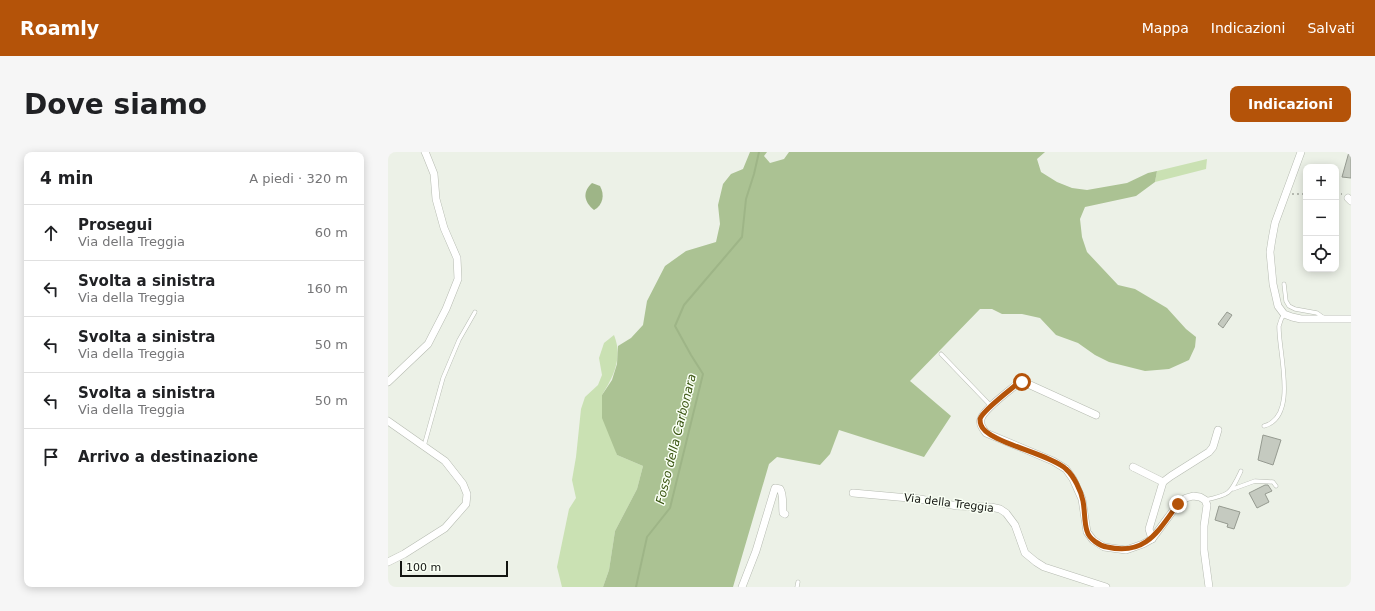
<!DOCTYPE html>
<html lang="it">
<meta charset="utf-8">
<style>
:root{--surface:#fff;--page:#f6f6f6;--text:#202124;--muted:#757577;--line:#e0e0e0;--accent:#b45309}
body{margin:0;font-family:"DejaVu Sans",sans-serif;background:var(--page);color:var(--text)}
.controls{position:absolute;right:12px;top:12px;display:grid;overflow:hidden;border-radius:8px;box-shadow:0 2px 10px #0003}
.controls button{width:36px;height:36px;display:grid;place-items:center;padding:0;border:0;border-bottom:1px solid var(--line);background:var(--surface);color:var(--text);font:20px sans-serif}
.scale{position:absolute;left:12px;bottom:10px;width:108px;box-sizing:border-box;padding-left:4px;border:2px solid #131511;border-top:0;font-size:11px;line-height:14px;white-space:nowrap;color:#131511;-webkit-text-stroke:3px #f9fff4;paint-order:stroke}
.stop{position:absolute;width:12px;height:12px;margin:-9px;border:3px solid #b45309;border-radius:50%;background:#fff}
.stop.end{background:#b45309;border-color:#fff;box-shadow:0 1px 4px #0008}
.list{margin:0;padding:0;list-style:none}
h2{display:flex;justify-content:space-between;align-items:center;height:52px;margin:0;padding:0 16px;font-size:17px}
h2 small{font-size:13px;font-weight:400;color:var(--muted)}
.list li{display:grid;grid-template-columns:26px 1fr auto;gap:12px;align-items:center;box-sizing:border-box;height:56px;padding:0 16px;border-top:1px solid var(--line)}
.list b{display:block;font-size:15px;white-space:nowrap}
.list p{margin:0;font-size:13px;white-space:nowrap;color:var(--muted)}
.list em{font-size:13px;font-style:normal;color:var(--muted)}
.icon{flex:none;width:22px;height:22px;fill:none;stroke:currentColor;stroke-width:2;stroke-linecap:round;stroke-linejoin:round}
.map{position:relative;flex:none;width:963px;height:435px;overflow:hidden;border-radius:8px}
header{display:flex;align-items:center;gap:24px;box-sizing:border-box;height:56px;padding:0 20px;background:var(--accent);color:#fff}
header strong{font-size:19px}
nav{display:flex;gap:22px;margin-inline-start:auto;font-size:14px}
.intro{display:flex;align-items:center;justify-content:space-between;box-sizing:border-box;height:96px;padding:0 24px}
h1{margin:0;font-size:28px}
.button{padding:10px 18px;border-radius:8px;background:var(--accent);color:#fff;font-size:14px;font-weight:700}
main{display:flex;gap:24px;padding:0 24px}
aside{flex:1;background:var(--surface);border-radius:8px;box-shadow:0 2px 10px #0003}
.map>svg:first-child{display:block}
.green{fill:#cae1b3}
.forest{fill:#abc293}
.water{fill:#9eb587}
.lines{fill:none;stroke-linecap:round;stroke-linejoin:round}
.stream{stroke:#9eb587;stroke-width:2}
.building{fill:#c5cac0;stroke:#959a90}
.lane-casing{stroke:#b6bbb1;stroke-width:4.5}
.street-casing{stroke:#b6bbb1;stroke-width:8}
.path{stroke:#a3a79f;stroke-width:1.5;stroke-dasharray:2 3;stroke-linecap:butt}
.lane{stroke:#fff;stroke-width:3.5}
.street{stroke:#fff;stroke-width:7}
.route{stroke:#b45309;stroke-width:5}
.labels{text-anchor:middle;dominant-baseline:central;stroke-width:3;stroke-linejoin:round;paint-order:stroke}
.street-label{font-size:11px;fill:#131511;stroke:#f9fff4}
.water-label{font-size:12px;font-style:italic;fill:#395410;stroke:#f9fff4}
</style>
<header>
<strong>Roamly</strong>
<nav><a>Mappa</a><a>Indicazioni</a><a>Salvati</a></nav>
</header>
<div class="intro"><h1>Dove siamo</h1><a class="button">Indicazioni</a></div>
<main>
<aside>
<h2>4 min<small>A piedi · 320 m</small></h2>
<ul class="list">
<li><svg class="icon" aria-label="ahead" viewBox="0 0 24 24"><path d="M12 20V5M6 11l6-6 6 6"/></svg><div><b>Prosegui</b><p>Via della Treggia</p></div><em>60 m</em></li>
<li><svg class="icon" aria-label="left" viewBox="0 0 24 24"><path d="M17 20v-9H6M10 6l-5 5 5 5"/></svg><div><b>Svolta a sinistra</b><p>Via della Treggia</p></div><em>160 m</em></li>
<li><svg class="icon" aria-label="left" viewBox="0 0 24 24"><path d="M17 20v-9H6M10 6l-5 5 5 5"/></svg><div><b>Svolta a sinistra</b><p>Via della Treggia</p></div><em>50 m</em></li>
<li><svg class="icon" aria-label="left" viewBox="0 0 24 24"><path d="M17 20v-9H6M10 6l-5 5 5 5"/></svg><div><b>Svolta a sinistra</b><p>Via della Treggia</p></div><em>50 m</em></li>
<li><svg class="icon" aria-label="arrive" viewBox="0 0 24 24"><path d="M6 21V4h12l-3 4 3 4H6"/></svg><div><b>Arrivo a destinazione</b></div></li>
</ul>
</aside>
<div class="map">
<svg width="963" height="435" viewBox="0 0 963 435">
<rect width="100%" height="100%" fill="#ecf1e7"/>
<!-- green -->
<g class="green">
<path d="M819,7l-1,10 -51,13 2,-11z"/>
<path d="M226,183c9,22 0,41 -12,60l15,60 26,11 -6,23 -22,42 -6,39 -6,17h-41l-5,-20 12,-58 7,-11 -4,-18 4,-23 5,-48 4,-12 13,-12 4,-10 -3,-17 5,-15z"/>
</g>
<!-- forest -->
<path class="forest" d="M362,0h17l-3,4 6,7 14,-4 5,-7h256l-8,7 4,13 16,10 15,6 15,2 40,-7 21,-10 9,-2 -2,11 -19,14 -51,11 -5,12 2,18 5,15 31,33 17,4 32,19 19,21 10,8 -1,10 -6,13 -20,9 -24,2 -36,-9 -14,-7 -17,-12 -22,-8 -16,-17 -18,-4h-20l-10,-5h-12l-70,72 41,35 -27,41 -85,-27 -9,24 -10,11 -43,-8 -8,7 -36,123h-130l6,-17 6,-39 22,-42 6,-23 -26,-11 -15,-37v-23l10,-15 5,-16 1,-18 13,-8 12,-13 4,-24 18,-35 21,-15 30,-9 4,-18 -2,-19 5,-21 8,-10 12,-5z"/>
<!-- water -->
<path class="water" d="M204,31l8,3c5,9 3,19 -6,24 -10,-8 -12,-18 -2,-27z"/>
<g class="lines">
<!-- stream -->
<path class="stream" d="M248,435l11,-50 23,-29 33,-134 -12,-19 -16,-29 9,-21 58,-68 4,-38 8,-25 5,-22"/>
</g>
<!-- building -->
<g class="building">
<path d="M961,0h2v26l-9,-1z"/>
<path d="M839,160l5,3 -9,13 -5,-4z"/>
<path d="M875,283l18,5 -8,25 -15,-5z"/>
<path d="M877,333h3l4,6 -7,3 4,8 -12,6 -8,-15z"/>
<path d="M831,354l21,6 -6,17 -7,-2 1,-3 -13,-4z"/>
</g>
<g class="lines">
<defs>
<g id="lane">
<path d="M896,132l2,17 3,5 6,3 22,4 7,5"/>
<path d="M553,202l50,52"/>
<path d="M876,274c35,-9 14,-75 15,-100 1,-4 3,-9 5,-12"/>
<path d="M36,294l19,-68 16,-38 16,-28"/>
<path d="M845,337l22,-8 18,1 3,4"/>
<path d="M817,348c25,-5 25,-6 36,-29"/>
<path d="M409,435l1,-5"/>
</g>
<g id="street">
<path d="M913,0l-26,71 -3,16 -2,13 3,32 5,22 6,8 8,3 9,2h50"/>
<path d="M960,46l3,3"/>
<path d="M0,230l40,-38 18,-35 12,-30 -1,-21 -13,-30 -8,-29 -2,-25 -8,-20 -1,-2"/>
<path d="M708,263l-68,-31 -6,-2 -5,2c-8,7 -34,26 -36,35 -2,5 2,10 5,14l67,28 13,8 7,10 9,20 5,33 6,8 11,7 22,3 17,-6 9,-5 26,-35 8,-6 7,-2 7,1 5,3 2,5 -3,21v24l5,37"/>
<path d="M0,269l57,40 18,23 4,10 -1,10 -21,24 -41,26 -16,8"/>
<path d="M745,315l30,15"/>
<path d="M465,341l67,6 37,7 34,1 9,2 6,4 9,12 10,28 11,9 8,5 62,20"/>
<path d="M764,387l-3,-10 14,-47 8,-6 38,-24 4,-5 5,-17"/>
<path d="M354,435l14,-36 19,-63 5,1c4,6 2,16 3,24l2,1"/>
</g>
</defs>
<!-- lane casing -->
<use href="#lane" class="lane-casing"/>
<!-- street casing -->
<use href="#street" class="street-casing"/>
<!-- path -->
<g class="path">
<path d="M904,42h14"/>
<path d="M948,42h6"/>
</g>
<!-- lane -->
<use href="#lane" class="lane"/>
<!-- street -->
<use href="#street" class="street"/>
</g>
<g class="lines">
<!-- route -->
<path class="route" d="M634,230l-5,2c-7,6 -35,27 -37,35 0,2 0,4 1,6 5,17 70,29 85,44 8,7 15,22 17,32 2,10 1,21 4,30 2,8 13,15 20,16 39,9 51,-16 71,-43"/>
</g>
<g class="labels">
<!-- street labels -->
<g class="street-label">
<text transform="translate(561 351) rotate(7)">Via della Treggia</text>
</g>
<!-- water labels -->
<g class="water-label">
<text transform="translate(288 287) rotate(-76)">Fosso della Carbonara</text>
</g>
</g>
</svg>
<div class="controls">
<button>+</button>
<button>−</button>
<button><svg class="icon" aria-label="locate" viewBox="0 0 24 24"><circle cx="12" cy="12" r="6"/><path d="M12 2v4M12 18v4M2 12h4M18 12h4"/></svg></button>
</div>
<div class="scale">100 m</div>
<div class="stop" style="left:634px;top:230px"></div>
<div class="stop end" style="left:790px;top:352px"></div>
</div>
</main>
